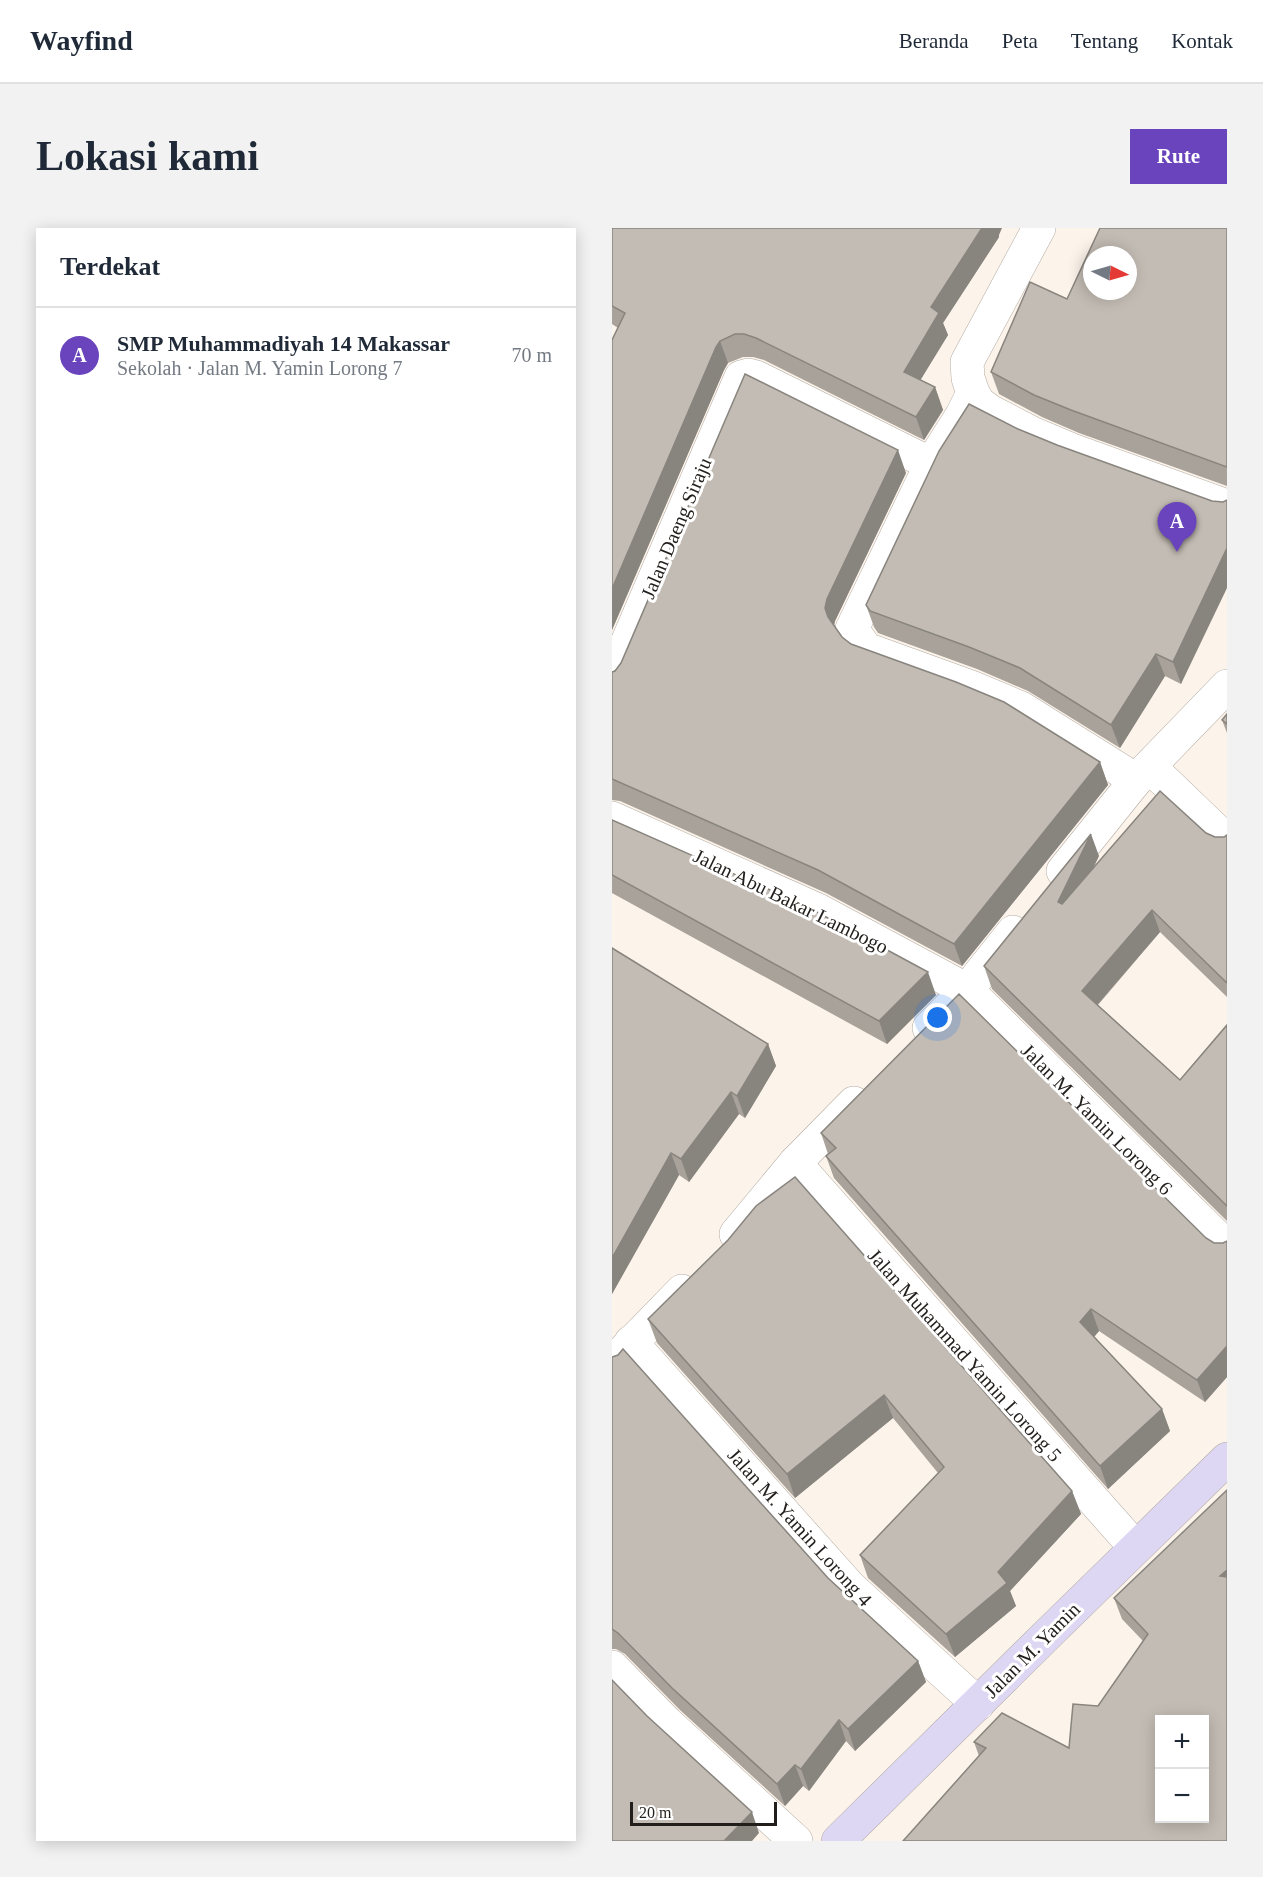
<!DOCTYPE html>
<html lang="id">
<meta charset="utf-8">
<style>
:root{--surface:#fff;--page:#f2f2f3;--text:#1f2937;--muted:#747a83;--line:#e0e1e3;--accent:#6944bc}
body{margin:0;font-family:Georgia,serif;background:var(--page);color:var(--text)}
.controls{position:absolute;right:18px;bottom:18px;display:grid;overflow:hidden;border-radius:0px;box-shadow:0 3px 15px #0003}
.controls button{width:54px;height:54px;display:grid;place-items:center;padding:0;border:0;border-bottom:2px solid var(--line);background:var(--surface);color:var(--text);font:30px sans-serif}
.compass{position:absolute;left:471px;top:18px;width:54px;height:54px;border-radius:50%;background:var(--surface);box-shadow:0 3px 15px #0003;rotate:95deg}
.scale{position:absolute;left:18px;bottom:15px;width:147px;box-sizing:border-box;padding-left:6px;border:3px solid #211e1c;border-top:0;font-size:16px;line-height:21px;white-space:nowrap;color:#211e1c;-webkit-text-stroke:4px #fff;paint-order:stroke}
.you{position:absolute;left:326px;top:790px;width:21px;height:21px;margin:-15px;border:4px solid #fff;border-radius:50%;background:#1a73e8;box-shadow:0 0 0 9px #1a73e833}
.badge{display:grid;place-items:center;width:39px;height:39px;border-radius:50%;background:var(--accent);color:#fff;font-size:20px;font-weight:700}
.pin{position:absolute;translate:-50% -50px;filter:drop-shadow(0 2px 3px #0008)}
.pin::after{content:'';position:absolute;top:32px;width:21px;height:18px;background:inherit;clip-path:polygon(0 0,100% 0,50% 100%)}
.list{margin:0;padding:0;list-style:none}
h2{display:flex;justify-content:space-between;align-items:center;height:78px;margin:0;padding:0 24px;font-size:26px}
h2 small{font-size:20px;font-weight:400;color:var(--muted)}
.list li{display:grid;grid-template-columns:39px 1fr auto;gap:18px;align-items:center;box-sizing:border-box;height:96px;padding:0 24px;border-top:2px solid var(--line)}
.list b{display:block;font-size:22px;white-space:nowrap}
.list p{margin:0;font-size:20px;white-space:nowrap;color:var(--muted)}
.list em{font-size:20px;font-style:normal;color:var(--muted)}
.map{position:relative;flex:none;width:615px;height:1613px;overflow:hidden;border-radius:0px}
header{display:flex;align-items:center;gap:36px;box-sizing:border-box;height:84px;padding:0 30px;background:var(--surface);border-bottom:2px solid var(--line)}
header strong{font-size:28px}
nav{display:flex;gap:33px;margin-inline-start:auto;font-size:21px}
.intro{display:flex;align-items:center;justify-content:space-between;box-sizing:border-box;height:144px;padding:0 36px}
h1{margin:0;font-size:42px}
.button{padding:15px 27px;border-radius:0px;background:var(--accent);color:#fff;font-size:21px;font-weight:700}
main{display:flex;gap:36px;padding:0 36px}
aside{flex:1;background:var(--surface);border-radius:0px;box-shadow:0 3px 15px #0003}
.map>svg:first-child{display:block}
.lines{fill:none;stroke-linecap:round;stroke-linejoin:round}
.street-casing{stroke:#b3aba3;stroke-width:34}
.secondary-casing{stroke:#b3aba3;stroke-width:34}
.street{stroke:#fff;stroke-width:33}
.secondary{stroke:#ddd7f3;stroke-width:33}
.wall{fill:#a8a29b}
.shaded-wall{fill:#88847e}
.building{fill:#c3bcb4;stroke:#88847e;stroke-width:1.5;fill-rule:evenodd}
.labels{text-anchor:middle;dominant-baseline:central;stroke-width:6;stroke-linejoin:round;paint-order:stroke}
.street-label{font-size:20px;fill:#211e1c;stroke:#fff}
</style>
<header>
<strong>Wayfind</strong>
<nav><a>Beranda</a><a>Peta</a><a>Tentang</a><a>Kontak</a></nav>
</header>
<div class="intro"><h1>Lokasi kami</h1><a class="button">Rute</a></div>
<main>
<aside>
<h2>Terdekat<small></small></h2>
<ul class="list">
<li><span class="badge">A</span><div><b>SMP Muhammadiyah 14 Makassar</b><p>Sekolah · Jalan M. Yamin Lorong 7</p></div><em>70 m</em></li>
</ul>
</aside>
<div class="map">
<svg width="615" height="1613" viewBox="0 0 615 1613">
<rect width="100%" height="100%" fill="#fcf4eb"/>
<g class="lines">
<defs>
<g id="street">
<path d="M361,165l-5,-15 -1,-16 72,-134"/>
<path d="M319,236l-79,165 14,20 105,38 50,21 115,72"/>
<path d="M0,450l129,-301 7,-2 8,2 175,87 31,-49 11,-22 6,10 11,8 44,23 38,16 155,56"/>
<path d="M538,539l77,74"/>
<path d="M0,590l206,92 149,80 260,257"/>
<path d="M451,643l73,-91 91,-94"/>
<path d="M317,800l38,-38 46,-58"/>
<path d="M183,935l340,384"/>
<path d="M124,1006l59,-71 59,-60"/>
<path d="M19,1114l219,245 128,117"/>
<path d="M0,1135l70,-72"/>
<path d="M0,1439l55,56 129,118"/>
</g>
<path id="secondary" d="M226,1613l216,-213 173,-169"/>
</defs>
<!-- street casing -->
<use href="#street" class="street-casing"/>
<!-- secondary casing -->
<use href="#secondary" class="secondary-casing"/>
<!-- street -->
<use href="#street" class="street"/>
<!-- secondary -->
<use href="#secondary" class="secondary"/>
</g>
<!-- wall -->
<g class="wall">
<path d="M0,0l387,7v2l-56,86 5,12 -28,45 15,7 8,23 -19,30 -160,-80 -11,-3h-10l-15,6 -4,7 -112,260v-290l6,-12 -6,-4z"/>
<path d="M615,0v258l-148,-53 -37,-16 -43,-23 -8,-22 76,-73z"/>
<path d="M406,201l39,16 155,56 11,1 -42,182 -16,-8 -45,72 -92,-57 -51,-22 -99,-36 -4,-6 -8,-22z"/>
<path d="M294,245l-71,148 -1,4 8,12 9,7 249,118 8,23 -146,181 -136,-73 -206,-92 -8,-1v-128z"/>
<path d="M615,486v19l-5,-13z"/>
<path d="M0,592l324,175 -49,49 -275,-151z"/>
<path d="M594,605l9,4h9l3,-2v162l-67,-65 -62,73 82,75 47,-55v196l-235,-232 -8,-23 115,-110 -6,12z"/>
<path d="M0,720l156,96 8,22 -31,52 -6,-4 -50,68 -10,-7 -67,119z"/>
<path d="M209,905l385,105 8,5h9l4,-2v136l-22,25 -106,-71 -5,6 68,72 8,22 -62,58 -274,-311 -8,-22 2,-2z"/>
<path d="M116,1012l344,251 9,23 -71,77 6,15 -61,51 -87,-79 -8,-23 78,-82 -45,-55 -98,80 -138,-155 -9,-24z"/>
<path d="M0,1129l216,221 90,83 8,21 -71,69 -9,-10 -37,50 -6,-5 -18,20 -105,-96 -55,-56 -9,-5h-4z"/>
<path d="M615,1262v351l-248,-85 -5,-14 95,6 74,-107 -21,-22 -8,-21z"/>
</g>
<!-- shaded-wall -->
<g class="shaded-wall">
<path d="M370,0h20l-3,7v2l-56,86 5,12 -36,59 -8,-22 27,-65z"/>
<path d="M108,113l8,22 -4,7 -112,260v-41l104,-242z"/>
<path d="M323,159l8,23 -19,30 -8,-23z"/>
<path d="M286,222l8,23 -71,148 -2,9 -8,-22 2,-9z"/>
<path d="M615,320v40l-46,96 -8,-22z"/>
<path d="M544,426l9,22 -45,72 -9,-23z"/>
<path d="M488,534l8,23 -146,181 -8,-22z"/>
<path d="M479,606l8,22 -33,68 -8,-22z"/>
<path d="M540,682l8,22 -70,81 -8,-22z"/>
<path d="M316,744l8,23 -49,49 -8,-23z"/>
<path d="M156,816l8,22 -31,52 -8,-22z"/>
<path d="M119,864l8,22 -50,68 -8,-23z"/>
<path d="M59,925l8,22 -67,119v-36z"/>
<path d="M479,1081l8,22 -11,13 -8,-22z"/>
<path d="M615,1118v31l-22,25 -8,-22z"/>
<path d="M272,1167l9,23 -98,80 -8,-24z"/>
<path d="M550,1181l8,22 -62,58 -8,-23z"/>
<path d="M460,1263l9,23 -71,77 6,15 -61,51 -9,-23 52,-62z"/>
<path d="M615,1342v26l-7,-20z"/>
<path d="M306,1433l8,21 -71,69 -7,-22z"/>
<path d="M227,1492l7,21 -37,50 -8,-22z"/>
<path d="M183,1537l8,21 -18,20 -8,-22z"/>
<path d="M140,1584l7,21 -7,8h-28z"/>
</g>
<!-- building -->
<g class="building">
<path d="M0,0h370l-51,79 8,6 -35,59 31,15 -19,30 -160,-79 -12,-4h-9l-15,7 -4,6 -104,242v-249l13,-27 -13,-7z"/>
<path d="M488,0h127v239l-156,-57 -37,-15 -43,-23 39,-90 37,17zM480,27h36v36h-36z"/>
<path d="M133,146l153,76 -71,149 -2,9 3,9 14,20 9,7 105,38 48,20 96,60 -146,182 -136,-74 -206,-91v-107l3,-1 6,-8z"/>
<path d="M357,176l49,25 39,16 155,56 11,1 4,-2v48l-54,114 -17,-8 -45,71 -91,-57 -51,-21 -99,-36 -4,-6 73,-154z"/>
<path d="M615,486v10l-5,-4z"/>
<path d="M548,563l46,42 9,4h9l3,-2v148l-75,-73 -70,81 98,89 47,-55v181l-243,-240 107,-132 -33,68 4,2z"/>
<path d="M0,592l190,84 126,68 -49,49 -267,-146z"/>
<path d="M0,720l156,96 -31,52 -6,-4 -50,67 -10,-6 -59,105z"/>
<path d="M347,766l247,244 8,5h9l4,-2v105l-30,34 -106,-71 -11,13 82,87 -62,57 -274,-310 10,-8 -15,-15z"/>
<path d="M183,949l277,314 -74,81 9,11 -61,51 -86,-79 84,-88 -60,-72 -97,79 -139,-155 80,-79 28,-34z"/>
<path d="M11,1121l205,229 90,83 -70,68 -9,-9 -38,49 -6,-4 -18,19 -105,-96 -54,-55 -6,-4v-272l6,-2z"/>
<path d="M615,1262v80l-7,6 7,1v264h-324l83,-93 -12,-6 28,-29 67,35 4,-44 25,2 50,-72 -34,-36zM548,1491h44v99h-44z"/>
<path d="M0,1452l35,36 105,96 -28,29h-112z"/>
</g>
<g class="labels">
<!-- street labels -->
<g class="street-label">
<text transform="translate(64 300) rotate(-67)">Jalan Daeng Siraju</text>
<text transform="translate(179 673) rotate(26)">Jalan Abu Bakar Lambogo</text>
<text transform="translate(485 891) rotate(45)">Jalan M. Yamin Lorong 6</text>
<text transform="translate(353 1127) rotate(48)">Jalan Muhammad Yamin Lorong 5</text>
<text transform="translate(188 1299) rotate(48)">Jalan M. Yamin Lorong 4</text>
<text transform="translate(420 1422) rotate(-45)">Jalan M. Yamin</text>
</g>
</g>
</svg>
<div class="controls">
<button>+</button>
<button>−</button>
</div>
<svg class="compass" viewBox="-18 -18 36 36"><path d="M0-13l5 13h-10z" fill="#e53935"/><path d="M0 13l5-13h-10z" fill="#747a83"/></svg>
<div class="scale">20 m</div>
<div class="you"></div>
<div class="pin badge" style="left:565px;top:324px">A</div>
</div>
</main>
